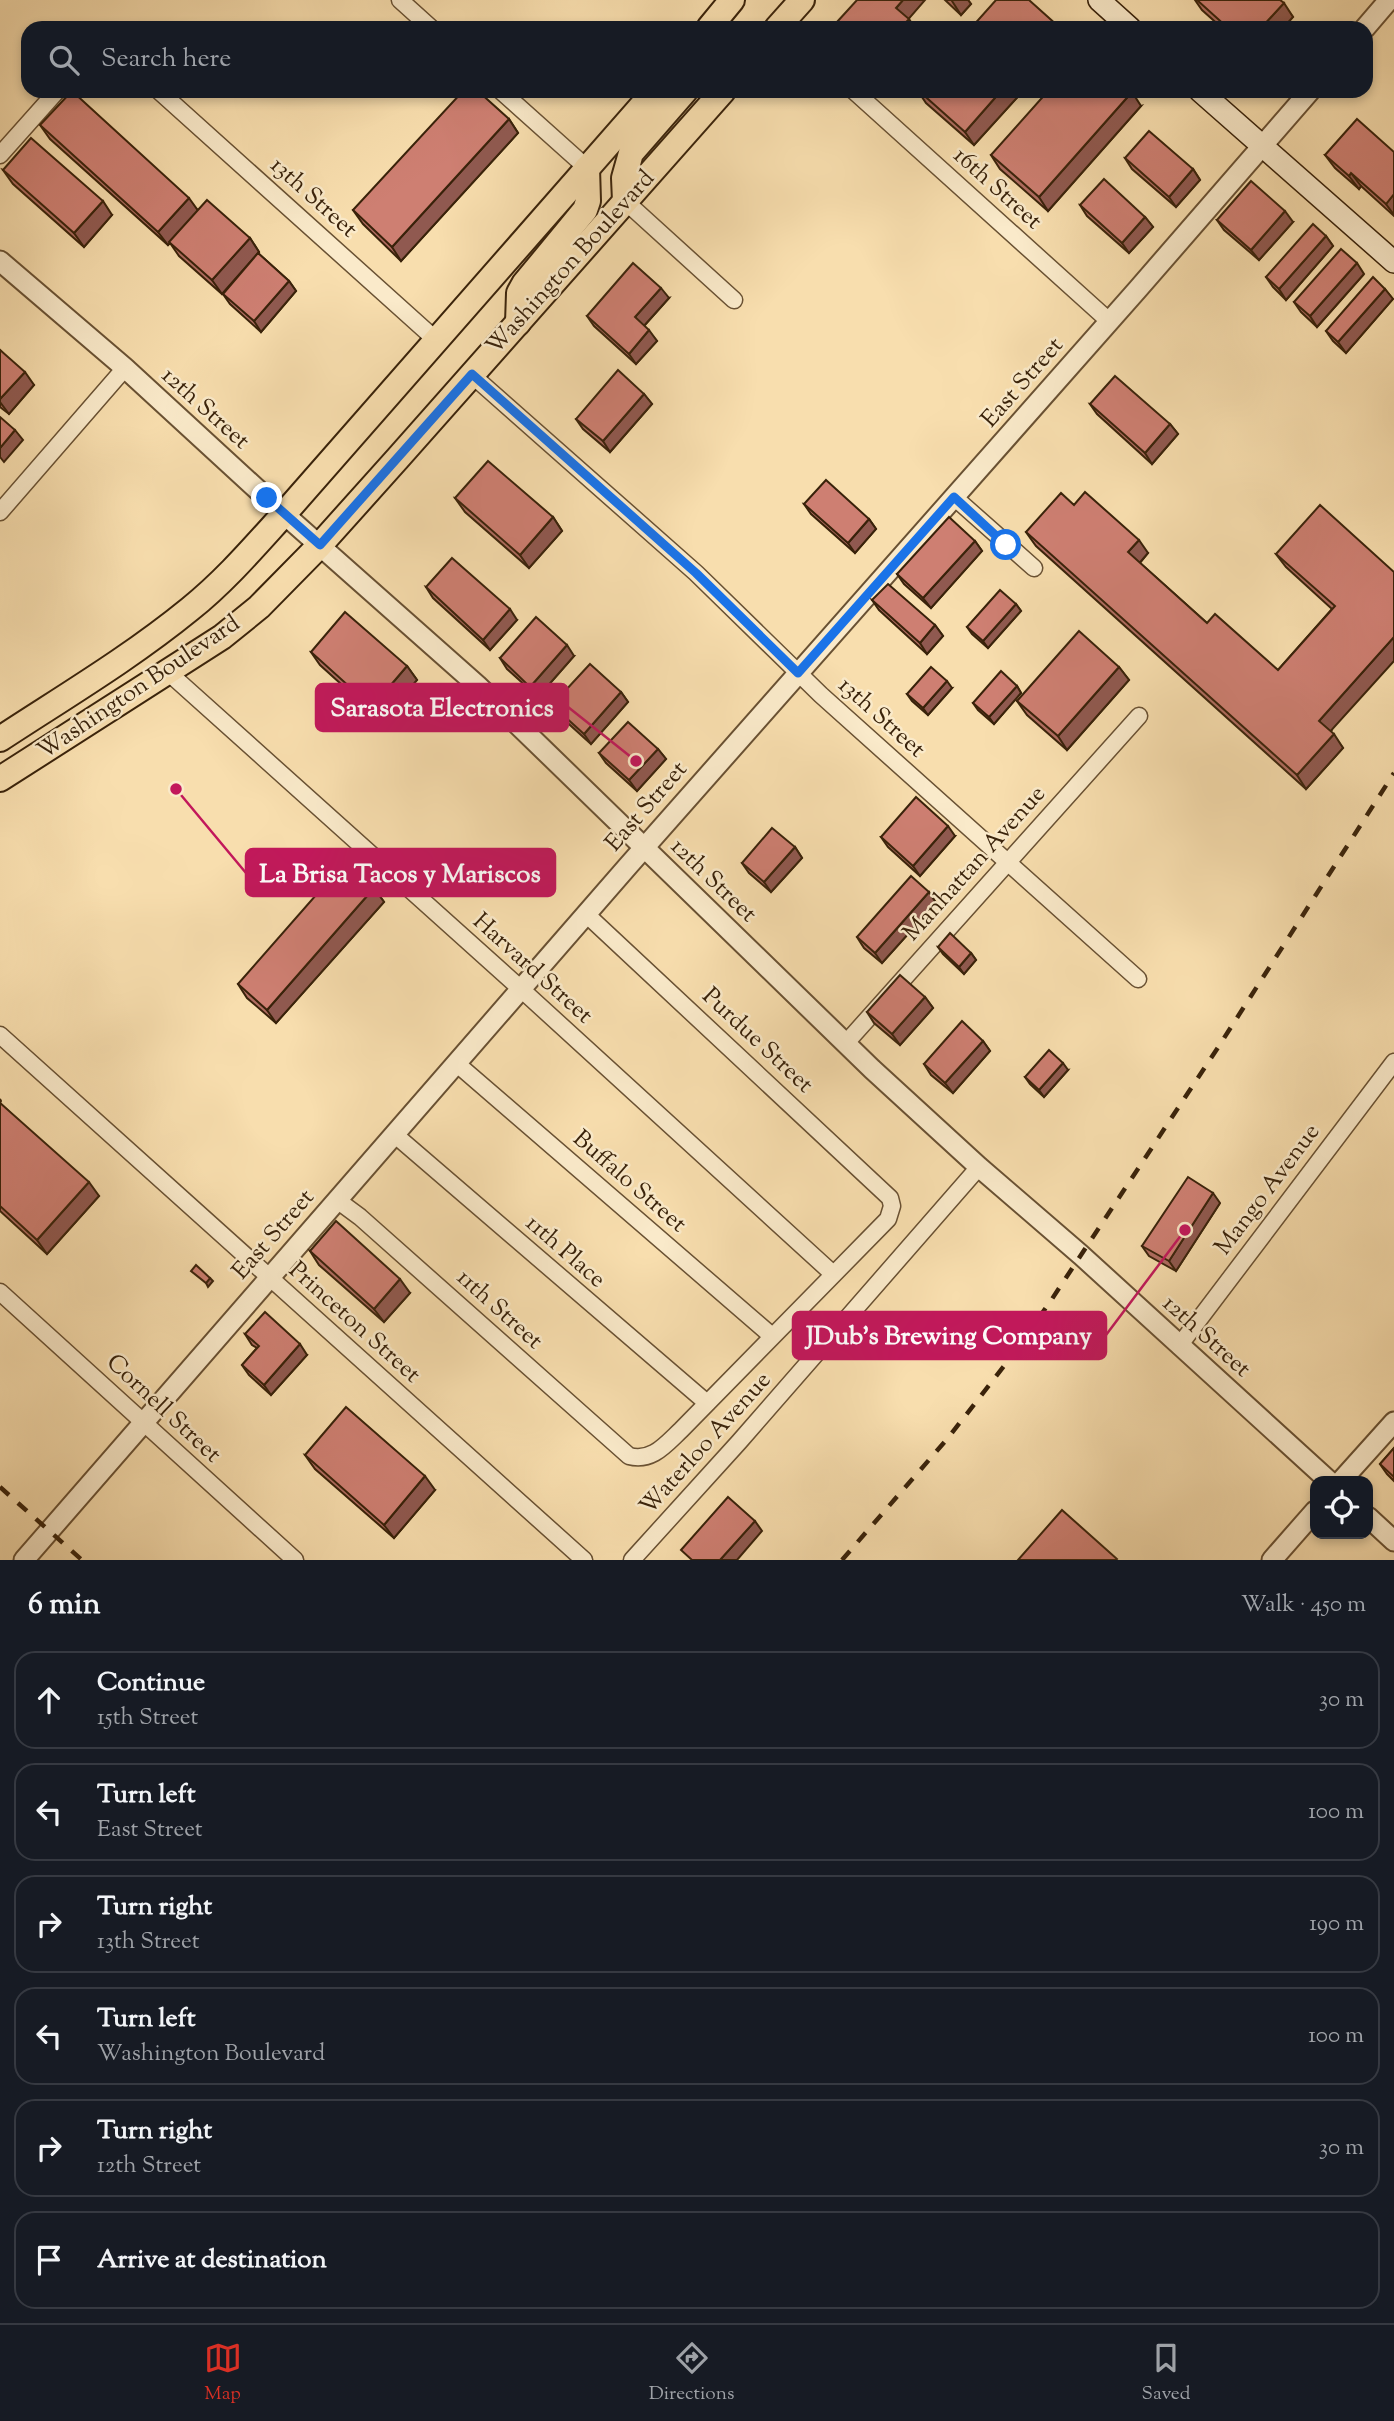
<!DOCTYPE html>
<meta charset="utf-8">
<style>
:root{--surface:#171b24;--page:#242831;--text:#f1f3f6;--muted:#9ea1a6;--line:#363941;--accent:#d93025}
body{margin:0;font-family:"Sorts Mill Goudy",serif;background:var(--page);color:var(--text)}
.controls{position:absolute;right:21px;bottom:21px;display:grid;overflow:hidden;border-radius:14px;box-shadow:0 4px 10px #0003}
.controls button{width:63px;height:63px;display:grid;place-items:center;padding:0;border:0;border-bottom:2px solid var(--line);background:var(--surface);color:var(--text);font:35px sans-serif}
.stop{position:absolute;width:21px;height:21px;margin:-16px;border:5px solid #1a73e8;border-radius:50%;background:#fff}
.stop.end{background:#1a73e8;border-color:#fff;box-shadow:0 2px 7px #0008}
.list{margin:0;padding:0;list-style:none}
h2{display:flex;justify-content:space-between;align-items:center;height:91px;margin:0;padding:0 28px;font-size:30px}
h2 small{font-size:23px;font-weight:400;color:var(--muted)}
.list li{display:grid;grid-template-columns:46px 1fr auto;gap:21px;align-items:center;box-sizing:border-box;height:98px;margin:0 14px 14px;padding:0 14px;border:2px solid var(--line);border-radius:21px}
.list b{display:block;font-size:26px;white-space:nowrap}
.list p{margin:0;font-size:23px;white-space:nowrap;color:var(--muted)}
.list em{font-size:23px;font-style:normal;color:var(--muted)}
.icon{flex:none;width:38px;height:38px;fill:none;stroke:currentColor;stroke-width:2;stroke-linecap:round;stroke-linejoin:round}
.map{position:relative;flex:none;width:1394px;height:1560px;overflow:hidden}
.search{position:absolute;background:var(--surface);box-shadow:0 4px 10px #0003;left:21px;right:21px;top:21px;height:77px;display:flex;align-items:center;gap:18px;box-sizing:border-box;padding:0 24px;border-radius:21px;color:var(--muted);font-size:26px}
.sheet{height:763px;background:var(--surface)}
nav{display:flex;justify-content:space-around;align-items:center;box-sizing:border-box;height:98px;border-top:2px solid var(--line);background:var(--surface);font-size:19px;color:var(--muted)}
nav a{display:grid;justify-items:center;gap:4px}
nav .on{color:var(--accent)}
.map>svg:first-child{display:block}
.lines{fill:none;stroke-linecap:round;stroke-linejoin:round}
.minor-casing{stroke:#695133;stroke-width:19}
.tertiary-casing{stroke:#695133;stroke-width:23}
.secondary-casing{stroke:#39220a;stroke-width:24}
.primary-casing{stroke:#39220a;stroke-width:28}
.minor{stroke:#faeaca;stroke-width:16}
.tertiary{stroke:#faeaca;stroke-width:19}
.secondary{stroke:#faeaca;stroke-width:21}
.primary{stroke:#f8deae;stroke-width:24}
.rail{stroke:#39220a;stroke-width:4.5;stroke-dasharray:12 12;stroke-linecap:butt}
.wall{fill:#b16d62;stroke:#39220a;stroke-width:2}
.shaded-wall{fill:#905950;stroke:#39220a;stroke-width:2}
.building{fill:#ce7f72;stroke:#39220a;stroke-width:2}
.route{stroke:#1a73e8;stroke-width:9}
.labels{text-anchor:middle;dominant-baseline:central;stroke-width:5;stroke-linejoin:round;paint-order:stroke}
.street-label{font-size:24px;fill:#39220a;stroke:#faeaca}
.leader{fill:none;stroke:#c2185b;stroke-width:2.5}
.callout-dot{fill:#c2185b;stroke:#faeaca;stroke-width:2.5}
.callout{fill:#c2185b;stroke:#c2185b;stroke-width:2.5}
.callout-label{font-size:26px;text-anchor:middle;font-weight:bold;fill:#fff}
</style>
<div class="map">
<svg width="1394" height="1560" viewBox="0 0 1394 1560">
<rect width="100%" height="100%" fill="#f8deae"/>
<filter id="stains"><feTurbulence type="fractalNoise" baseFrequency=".00286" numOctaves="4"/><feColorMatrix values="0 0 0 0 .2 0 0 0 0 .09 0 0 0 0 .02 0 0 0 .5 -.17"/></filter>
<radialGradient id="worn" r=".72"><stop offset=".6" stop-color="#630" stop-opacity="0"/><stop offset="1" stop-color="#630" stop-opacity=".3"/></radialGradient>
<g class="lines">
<defs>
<g id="minor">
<path d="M400,0l31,28"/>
<path d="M159,91l277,249"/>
<path d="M501,91l86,77"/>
<path d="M854,91l255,230"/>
<path d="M0,155l57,-64"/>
<path d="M625,201l109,99"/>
<path d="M472,375l224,198 125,122 317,284"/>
<path d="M954,497l80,71"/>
<path d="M0,512l125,-144"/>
<path d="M169,673l352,316 311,284"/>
<path d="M0,1035l584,525"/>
<path d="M846,1043l293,-327"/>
<path d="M456,1063l316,273"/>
<path d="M394,1134l313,269"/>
<path d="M337,1200l23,17 269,239c23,6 36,-11 52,-26l207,-211 4,-13 -2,-8 -304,-284"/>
<path d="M0,1292l295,268"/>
<path d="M1179,1346l215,-284"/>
<path d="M632,1560l107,-118 240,-275"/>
</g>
<g id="tertiary">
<path d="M1365,28l24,-28"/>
<path d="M0,261l125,107 159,146 193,171 395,384 107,98 102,88 248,226"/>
<path d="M1341,1481l53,-59"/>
<path d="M1368,1517l26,24"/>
<path d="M24,1560l604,-694 510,-577 172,-198"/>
<path d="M1272,1560l43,-49"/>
</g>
<g id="secondary">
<path d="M1099,0l31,28"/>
<path d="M1200,91l194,171"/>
</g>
<g id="primary">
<path d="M709,28l23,-28"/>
<path d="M777,28l25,-28"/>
<path d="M625,201l-1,-23 7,-25 54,-62"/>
<path d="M518,323l1,-30 5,-9 61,-74 3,-9 -1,-33"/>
<path d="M0,739c64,-42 130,-81 190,-130 35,-28 64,-62 94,-95l371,-423"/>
<path d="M0,779l222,-142 37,-30 61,-62 78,-87 325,-367"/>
</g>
</defs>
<!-- minor casing -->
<use href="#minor" class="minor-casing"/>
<!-- tertiary casing -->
<use href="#tertiary" class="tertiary-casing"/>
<!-- secondary casing -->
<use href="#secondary" class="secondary-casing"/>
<!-- primary casing -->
<use href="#primary" class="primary-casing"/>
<!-- minor -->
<use href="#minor" class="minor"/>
<!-- tertiary -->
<use href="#tertiary" class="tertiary"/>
<!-- secondary -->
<use href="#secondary" class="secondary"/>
<!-- primary -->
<use href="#primary" class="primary"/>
<!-- rail -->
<g class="rail">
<path d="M0,1487l82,73"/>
<path d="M842,1560l106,-122 56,-72 46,-64 167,-253 177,-276"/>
</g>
</g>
<!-- wall -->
<g class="wall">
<path d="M945,0h23l3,4 -10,11z"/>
<path d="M1195,0h85l13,17 -10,11h-61l-20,-18z"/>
<path d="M918,91h105l-49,54 -48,-42z"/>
<path d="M1141,106l-93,105 -48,-42 -9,-14z"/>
<path d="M509,119l9,14 -117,128 -38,-37 -10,-14z"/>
<path d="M40,125l210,113 9,14 -1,1 31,28 7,10 -35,41 -31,-28 -7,-10 30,-35 -31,35 -43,-38 -9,-13 -2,2 -118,-106z"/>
<path d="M1394,152v64l-33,-30 -2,3 -24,-21 -10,-13z"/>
<path d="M1125,158l68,11 7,11 -24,27 -44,-38z"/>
<path d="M3,170l109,45 -28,32 -71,-63z"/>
<path d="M1080,205l65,12 8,10 -24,26 -42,-37z"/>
<path d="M1217,220l76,2 -34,38 -35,-30z"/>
<path d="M1326,236l7,10 -47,54 -13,-13 -7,-10z"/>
<path d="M1364,274l-47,53 -16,-15 -7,-10z"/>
<path d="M1385,289l8,10 -47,54 -13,-12 -7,-10z"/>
<path d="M669,298l-25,28 13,15 -21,23 -42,-38 -7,-10z"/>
<path d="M0,350l34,35 -25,29 -9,-7z"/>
<path d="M644,394l8,10 -42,48 -27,-23 -7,-10z"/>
<path d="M1090,404l80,20 8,10 -26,30 -55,-50z"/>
<path d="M455,498l98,19 9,14 -33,37 -64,-56z"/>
<path d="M804,504l65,15 7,10 -21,24 -44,-39z"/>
<path d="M1074,505l74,48 -8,10 67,60 71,47 54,-61 -46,-42 -10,-13 118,18 -63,160 12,16 -37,41 -270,-243 -10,-14z"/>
<path d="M975,541l7,10 -51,57 -27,-24 -7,-10z"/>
<path d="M426,587l91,33 -27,30 -57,-52z"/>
<path d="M872,600l63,25 8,11 -16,18 -48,-44z"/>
<path d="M1016,604l5,7 -33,37 -16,-14 -5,-7z"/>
<path d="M311,652l96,14 10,14 -35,41 -62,-56z"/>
<path d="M574,656l-36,41 -31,-28 -7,-11z"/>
<path d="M1119,667l10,13 -62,70 -40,-35 -10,-14z"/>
<path d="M1017,686l4,7 -27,31 -16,-14 -5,-7z"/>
<path d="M952,688l-24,27 -16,-14 -5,-7z"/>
<path d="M621,692l7,10 -37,42 -31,-28 -8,-11z"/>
<path d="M658,749l8,10 -29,32 -31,-28 -7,-10z"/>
<path d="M955,836l-35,40 -32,-29 -7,-10z"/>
<path d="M795,847l7,11 -31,34 -22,-19 -7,-10z"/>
<path d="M374,888l10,14 -108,121 -29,-25 -9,-14z"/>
<path d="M929,892l7,11 -54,60 -18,-15 -7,-11z"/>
<path d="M938,947l33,6 5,7 -12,14 -21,-20z"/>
<path d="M925,997l8,11 -33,37 -26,-22 -7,-11z"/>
<path d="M983,1041l7,10 -37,42 -22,-18 -7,-11z"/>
<path d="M1068,1070l-24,27 -14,-13 -5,-7z"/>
<path d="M0,1099l1,2 -1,2 99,93 -52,58 -47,-43z"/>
<path d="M1220,1203l-44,68 -27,-15 -7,-10z"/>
<path d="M310,1251l100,42 -26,29 -65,-57z"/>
<path d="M245,1334l62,21 -36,40 -22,-20 -7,-10 15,-17 -5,-3z"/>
<path d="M1394,1448v33l-7,-7 -7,-10z"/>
<path d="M305,1455l130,35 -41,48 -79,-69z"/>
</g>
<!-- shaded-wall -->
<g class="shaded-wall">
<path d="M903,0h22l-19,22 -10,-14z"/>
<path d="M952,0h16l3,4 -10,11 -9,-14z"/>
<path d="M1284,3l9,14 -10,11h-22z"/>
<path d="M909,19l6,9h-14z"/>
<path d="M1001,91h22l-49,54 -9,-13z"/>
<path d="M1132,92l9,14 -93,105 -9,-14z"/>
<path d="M509,119l9,14 -117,128 -9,-14z"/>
<path d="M1193,169l7,11 -24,27 -7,-10z"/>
<path d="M1351,173l10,13 -2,3 -10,-13z"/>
<path d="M1394,194v21l-8,-11z"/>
<path d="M189,198l10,14 -31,33 -10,-13z"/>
<path d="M103,201l9,14 -28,32 -10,-14z"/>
<path d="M1285,211l8,11 -34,38 -8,-10z"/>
<path d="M1145,217l8,10 -24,26 -7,-10z"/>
<path d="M1326,236l7,10 -47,54 -7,-11z"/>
<path d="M250,238l9,14 -37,42 -10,-14z"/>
<path d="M1357,263l7,11 -47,53 -7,-11z"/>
<path d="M289,281l7,10 -35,41 -7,-11z"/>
<path d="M661,288l8,10 -27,30 -7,-11z"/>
<path d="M1385,289l8,10 -47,54 -8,-11z"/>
<path d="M649,330l8,11 -21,23 -7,-10z"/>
<path d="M25,372l9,13 -25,29 -9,-12v-3z"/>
<path d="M644,394l8,10 -42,48 -7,-11z"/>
<path d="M1170,424l8,10 -26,30 -7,-11z"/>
<path d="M15,430l8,10 -19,22 -4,-5v-9z"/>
<path d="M553,517l9,14 -33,37 -9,-13z"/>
<path d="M869,519l7,10 -21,24 -7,-10z"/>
<path d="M1139,540l9,13 -11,13 -9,-14z"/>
<path d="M975,541l7,10 -51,57 -8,-10z"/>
<path d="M1016,604l5,7 -33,37 -5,-7z"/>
<path d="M510,609l7,11 -27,30 -7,-10z"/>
<path d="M935,625l8,11 -16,18 -7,-11z"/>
<path d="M1394,637v24l-66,73 -9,-13z"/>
<path d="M567,645l7,11 -36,41 -8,-10z"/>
<path d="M407,666l10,14 -35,41 -10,-14z"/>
<path d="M1119,667l10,13 -62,70 -9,-14z"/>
<path d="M947,681l5,7 -24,27 -5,-7z"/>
<path d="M1017,686l4,7 -27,31 -5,-7z"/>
<path d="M621,692l7,10 -37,42 -7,-10z"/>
<path d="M1334,734l9,14 -37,41 -9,-14z"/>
<path d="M658,749l8,10 -29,32 -8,-11z"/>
<path d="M948,826l7,10 -35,40 -7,-10z"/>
<path d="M795,847l7,11 -31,34 -7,-10z"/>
<path d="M374,888l10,14 -108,121 -9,-13z"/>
<path d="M929,892l7,11 -54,60 -7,-10z"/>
<path d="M971,953l5,7 -12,14 -5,-7z"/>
<path d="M925,997l8,11 -33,37 -8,-11z"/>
<path d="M983,1041l7,10 -37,42 -8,-10z"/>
<path d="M1063,1063l5,7 -24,27 -5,-7z"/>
<path d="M89,1182l10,14 -52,58 -10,-14z"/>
<path d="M1213,1193l7,10 -44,68 -7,-10z"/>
<path d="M210,1278l3,3 -5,6 -2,-4z"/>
<path d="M400,1279l10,14 -26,29 -10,-13z"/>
<path d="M300,1344l7,11 -36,40 -7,-10z"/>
<path d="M425,1476l10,14 -41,48 -10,-13z"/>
<path d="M755,1521l7,10 -25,29h-17z"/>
</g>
<!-- building -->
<g class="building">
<path d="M857,0h46l-7,8 13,11 -8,9h-60l1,-2 -5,-4z"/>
<path d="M996,0h33l29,26 -1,2h-86z"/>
<path d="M1197,0h83l4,3 -23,25h-33z"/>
<path d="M72,91l117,107 -31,34 -118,-107z"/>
<path d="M463,91h15l31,28 -117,128 -39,-37z"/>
<path d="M919,91h82l-36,41z"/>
<path d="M1048,91h82l2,1 -93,105 -48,-42z"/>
<path d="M1357,119l37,33v42l-8,10 -35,-31 -2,3 -24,-21z"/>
<path d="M1149,131l44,38 -24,28 -44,-39z"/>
<path d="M31,138l72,63 -29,32 -71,-63z"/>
<path d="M1104,179l41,38 -23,26 -42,-38z"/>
<path d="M1251,181l34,30 -34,39 -34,-30z"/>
<path d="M207,200l43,38 -38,42 -43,-38z"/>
<path d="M1313,224l13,12 -47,53 -13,-12z"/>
<path d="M1341,249l16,14 -47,53 -16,-14z"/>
<path d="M258,253l31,28 -35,40 -31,-27z"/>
<path d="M633,263l28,25 -26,29 14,13 -20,24 -42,-38z"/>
<path d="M1373,277l12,12 -47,53 -12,-11z"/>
<path d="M0,350l25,22 -25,27z"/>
<path d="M618,370l26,24 -41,47 -27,-22z"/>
<path d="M1115,376l55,48 -25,29 -55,-49z"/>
<path d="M0,417l15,13 -15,18z"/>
<path d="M488,461l65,56 -33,38 -65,-57z"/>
<path d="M826,480l43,39 -21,24 -44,-39z"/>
<path d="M1085,492l54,48 -11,12 79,71 8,-9 63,56 57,-64 -59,-52 44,-49 74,67v65l-75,84 15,13 -37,41 -271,-243 35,-39 13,12z"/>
<path d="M949,517l26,24 -52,57 -26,-24z"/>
<path d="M452,558l58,51 -27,31 -57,-53z"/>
<path d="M888,584l47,41 -15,18 -48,-43z"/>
<path d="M1000,590l16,14 -33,37 -16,-14z"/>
<path d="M345,612l62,54 -35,41 -61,-55z"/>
<path d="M536,617l31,28 -37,42 -30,-29z"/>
<path d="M1079,631l40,36 -61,69 -41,-35z"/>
<path d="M590,664l31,28 -37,42 -32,-29z"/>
<path d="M931,667l16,14 -24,27 -16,-14z"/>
<path d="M1001,671l16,15 -28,31 -16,-14z"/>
<path d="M628,722l30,27 -29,31 -30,-27z"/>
<path d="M916,797l32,29 -35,40 -32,-29z"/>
<path d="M772,828l23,19 -31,35 -22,-19z"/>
<path d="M345,862l29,26 -107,122 -29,-26z"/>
<path d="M911,876l18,16 -54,61 -18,-16z"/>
<path d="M950,933l21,20 -12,14 -21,-20z"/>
<path d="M900,975l25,22 -33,37 -25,-22z"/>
<path d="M962,1021l21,20 -38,42 -21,-19z"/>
<path d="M1049,1050l14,13 -24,27 -14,-13z"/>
<path d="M0,1103l89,79 -52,58 -37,-34z"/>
<path d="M1188,1177l25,16 -44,68 -27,-15z"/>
<path d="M336,1221l64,58 -26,30 -64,-58z"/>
<path d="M196,1265l14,13 -4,5 -15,-12z"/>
<path d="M265,1312l35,32 -36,41 -22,-20 17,-19 -14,-12z"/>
<path d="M346,1407l79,69 -41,49 -79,-70z"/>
<path d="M1394,1448v29l-14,-13z"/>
<path d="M728,1497l27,24 -35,39h-28l-11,-10z"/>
<path d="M1062,1510l55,49 -1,1h-98z"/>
</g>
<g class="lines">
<!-- route -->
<path class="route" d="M267,498l53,47 152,-171 224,199 102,100 156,-176 52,48"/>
</g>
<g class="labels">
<!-- street labels -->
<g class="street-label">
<text transform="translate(997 189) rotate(42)">16th Street</text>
<text transform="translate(313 198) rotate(42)">13th Street</text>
<text transform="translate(571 263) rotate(-48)">Washington Boulevard</text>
<text transform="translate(1023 383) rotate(-49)">East Street</text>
<text transform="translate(205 409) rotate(42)">12th Street</text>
<text transform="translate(139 688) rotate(-34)">Washington Boulevard</text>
<text transform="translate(881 718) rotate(42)">13th Street</text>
<text transform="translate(647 807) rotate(-49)">East Street</text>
<text transform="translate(975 864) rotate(-48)">Manhattan Avenue</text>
<text transform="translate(713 881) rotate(44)">12th Street</text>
<text transform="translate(532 969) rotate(42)">Harvard Street</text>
<text transform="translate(757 1041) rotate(43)">Purdue Street</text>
<text transform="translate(629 1182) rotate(41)">Buffalo Street</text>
<text transform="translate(1268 1190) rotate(-53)">Mango Avenue</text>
<text transform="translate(274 1235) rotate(-49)">East Street</text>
<text transform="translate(565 1252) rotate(41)">11th Place</text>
<text transform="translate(499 1310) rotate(42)">11th Street</text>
<text transform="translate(354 1323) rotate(42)">Princeton Street</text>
<text transform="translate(1206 1337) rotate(42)">12th Street</text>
<text transform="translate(163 1409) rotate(43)">Cornell Street</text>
<text transform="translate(706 1444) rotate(-48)">Waterloo Avenue</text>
</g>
</g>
<!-- callouts -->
<path class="leader" d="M636 761L568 707M176 789L246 873M1185 1230L1106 1335"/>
<g class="callout-dot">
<circle cx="636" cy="761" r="7"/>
<circle cx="176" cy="789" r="7"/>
<circle cx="1185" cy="1230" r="7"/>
</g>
<g class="callout">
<rect x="316" y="684" width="252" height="47" rx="7"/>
<rect x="246" y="849" width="309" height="47" rx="7"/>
<rect x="793" y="1312" width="313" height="47" rx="7"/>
</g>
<g class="callout-label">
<text x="442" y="716">Sarasota Electronics</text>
<text x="400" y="882">La Brisa Tacos y Mariscos</text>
<text x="949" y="1344">JDub's Brewing Company</text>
</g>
<rect width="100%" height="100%" filter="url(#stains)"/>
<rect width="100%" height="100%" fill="url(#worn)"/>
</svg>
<div class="controls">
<button><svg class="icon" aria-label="locate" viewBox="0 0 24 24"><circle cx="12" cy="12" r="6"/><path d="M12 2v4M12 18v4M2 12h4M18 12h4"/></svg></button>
</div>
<div class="stop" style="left:1006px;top:545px"></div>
<div class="stop end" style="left:267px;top:498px"></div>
<div class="search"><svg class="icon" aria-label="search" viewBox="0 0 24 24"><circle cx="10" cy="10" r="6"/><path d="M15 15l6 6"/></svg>Search here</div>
</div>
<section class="sheet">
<h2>6 min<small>Walk · 450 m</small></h2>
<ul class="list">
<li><svg class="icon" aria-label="ahead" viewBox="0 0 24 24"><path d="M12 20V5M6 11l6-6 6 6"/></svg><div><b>Continue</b><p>15th Street</p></div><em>30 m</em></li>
<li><svg class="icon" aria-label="left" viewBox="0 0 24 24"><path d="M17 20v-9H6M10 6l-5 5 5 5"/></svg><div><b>Turn left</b><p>East Street</p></div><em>100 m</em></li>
<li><svg class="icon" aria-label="right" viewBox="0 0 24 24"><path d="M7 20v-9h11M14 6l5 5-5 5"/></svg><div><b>Turn right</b><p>13th Street</p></div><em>190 m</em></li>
<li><svg class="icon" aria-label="left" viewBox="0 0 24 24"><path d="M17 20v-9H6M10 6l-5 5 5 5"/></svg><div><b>Turn left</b><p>Washington Boulevard</p></div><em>100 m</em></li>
<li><svg class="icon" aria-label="right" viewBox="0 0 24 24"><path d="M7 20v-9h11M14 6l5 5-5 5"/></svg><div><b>Turn right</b><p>12th Street</p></div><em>30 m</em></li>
<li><svg class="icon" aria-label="arrive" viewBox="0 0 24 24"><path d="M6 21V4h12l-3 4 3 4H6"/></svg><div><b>Arrive at destination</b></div></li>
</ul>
</section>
<nav>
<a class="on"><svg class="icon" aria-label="map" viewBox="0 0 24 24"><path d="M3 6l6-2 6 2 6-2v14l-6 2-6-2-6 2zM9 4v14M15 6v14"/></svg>Map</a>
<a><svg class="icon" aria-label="directions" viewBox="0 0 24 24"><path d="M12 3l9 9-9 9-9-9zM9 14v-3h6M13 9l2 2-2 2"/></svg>Directions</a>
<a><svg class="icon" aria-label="saved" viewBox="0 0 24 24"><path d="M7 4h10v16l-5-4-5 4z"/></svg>Saved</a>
</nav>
